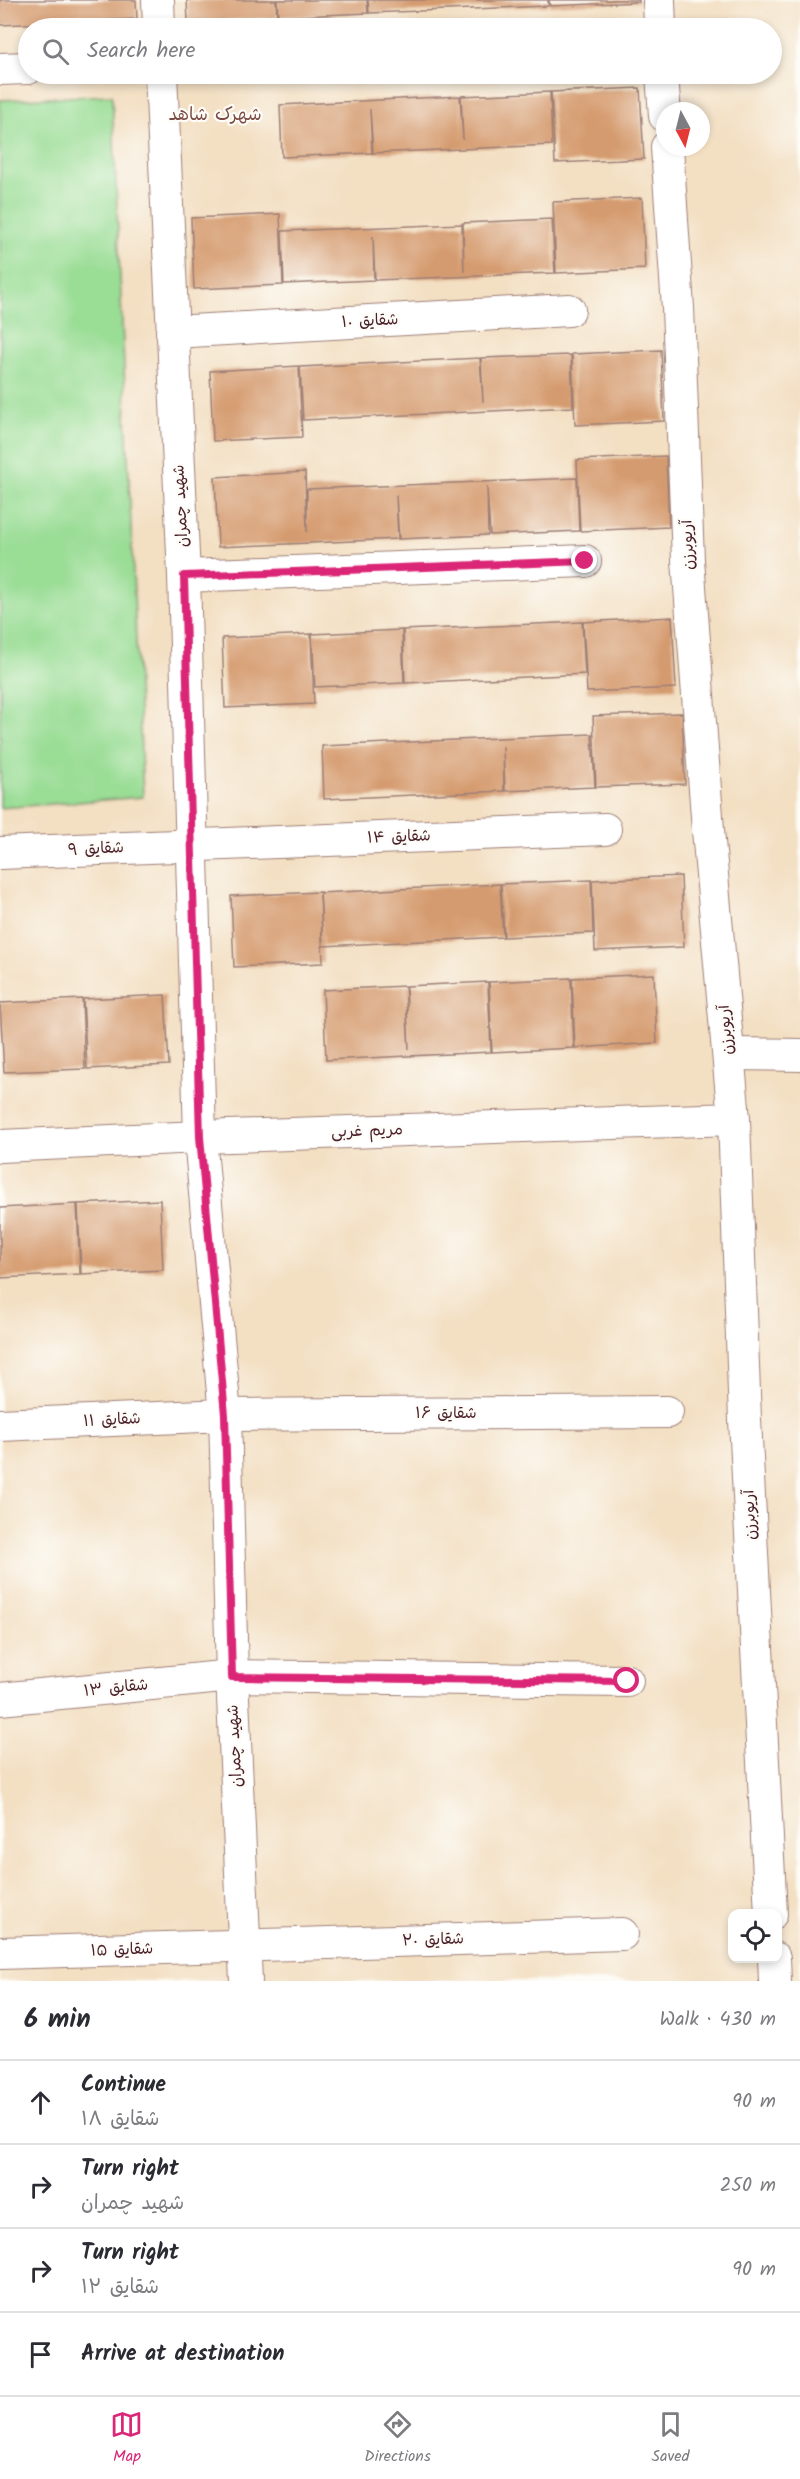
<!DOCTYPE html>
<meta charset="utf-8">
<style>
:root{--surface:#fff;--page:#f2f2f3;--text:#2b2b33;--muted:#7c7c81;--line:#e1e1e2;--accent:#db2777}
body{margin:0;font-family:Kalam,"Playpen Sans Arabic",sans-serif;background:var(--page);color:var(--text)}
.controls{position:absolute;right:18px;bottom:18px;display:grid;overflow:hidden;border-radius:12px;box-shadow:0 3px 9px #0003}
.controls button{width:54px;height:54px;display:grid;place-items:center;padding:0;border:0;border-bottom:2px solid var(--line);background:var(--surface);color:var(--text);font:30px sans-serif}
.compass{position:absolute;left:656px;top:102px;width:54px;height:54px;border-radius:50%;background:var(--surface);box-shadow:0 3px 9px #0003;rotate:173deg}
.stop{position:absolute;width:18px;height:18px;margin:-14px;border:4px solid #db2777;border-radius:50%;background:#fff}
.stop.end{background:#db2777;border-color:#fff;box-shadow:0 2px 6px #0008}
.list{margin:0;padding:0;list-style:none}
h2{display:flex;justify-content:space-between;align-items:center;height:78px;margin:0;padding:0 24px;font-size:26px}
h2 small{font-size:20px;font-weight:400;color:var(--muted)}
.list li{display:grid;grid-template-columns:39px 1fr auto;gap:18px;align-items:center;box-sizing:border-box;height:84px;padding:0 24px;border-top:2px solid var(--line)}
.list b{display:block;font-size:22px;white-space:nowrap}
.list p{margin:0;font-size:20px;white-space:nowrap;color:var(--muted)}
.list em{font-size:20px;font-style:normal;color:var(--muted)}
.icon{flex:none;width:33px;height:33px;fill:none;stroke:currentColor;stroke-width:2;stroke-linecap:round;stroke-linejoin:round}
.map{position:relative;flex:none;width:800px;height:1981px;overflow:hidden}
.search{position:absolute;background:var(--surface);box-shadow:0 3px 9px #0003;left:18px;right:18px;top:18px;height:66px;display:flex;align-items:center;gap:15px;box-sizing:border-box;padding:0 21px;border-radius:33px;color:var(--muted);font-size:22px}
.sheet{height:414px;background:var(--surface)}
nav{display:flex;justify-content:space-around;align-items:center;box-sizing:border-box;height:84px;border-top:2px solid var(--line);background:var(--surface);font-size:16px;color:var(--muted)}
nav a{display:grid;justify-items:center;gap:3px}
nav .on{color:var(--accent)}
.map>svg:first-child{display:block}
.green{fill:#9add95;stroke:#727e60;stroke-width:1.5}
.building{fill:#d59b6f}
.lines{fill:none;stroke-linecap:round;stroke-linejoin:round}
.minor-casing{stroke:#9e7f76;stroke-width:34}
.minor{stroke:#fff;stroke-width:32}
.route{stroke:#db2777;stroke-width:8}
.labels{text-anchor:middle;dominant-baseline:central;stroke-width:4.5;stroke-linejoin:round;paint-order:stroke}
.street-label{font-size:16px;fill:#4a1f2b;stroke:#fdfcf7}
.neighbourhood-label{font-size:18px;fill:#7b4a43;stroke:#fdfcf7}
</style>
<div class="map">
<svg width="800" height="1981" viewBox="0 0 800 1981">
<rect width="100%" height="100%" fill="#fdfcf7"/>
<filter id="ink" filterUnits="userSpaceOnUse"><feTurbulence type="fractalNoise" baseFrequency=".0167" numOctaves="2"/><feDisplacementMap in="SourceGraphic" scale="12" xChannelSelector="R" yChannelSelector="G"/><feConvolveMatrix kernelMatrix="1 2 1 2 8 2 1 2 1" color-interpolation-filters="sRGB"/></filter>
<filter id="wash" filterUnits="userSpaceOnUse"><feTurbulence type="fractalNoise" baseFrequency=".008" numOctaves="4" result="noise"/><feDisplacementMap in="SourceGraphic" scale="24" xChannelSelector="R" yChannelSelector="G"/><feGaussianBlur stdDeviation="1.35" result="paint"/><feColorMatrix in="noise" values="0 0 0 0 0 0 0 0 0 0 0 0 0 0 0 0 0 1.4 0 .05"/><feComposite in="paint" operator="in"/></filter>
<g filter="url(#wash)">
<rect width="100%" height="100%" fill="#f3dfc2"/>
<!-- green -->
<path class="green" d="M112,95l31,702 -143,11v-708z"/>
<g id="blocks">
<!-- building -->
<g class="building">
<path d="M0,0h136l1,19 -137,6z"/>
<path d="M187,0h89l1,18 -89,4z"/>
<path d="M277,0h90l1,13 -90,4z"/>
<path d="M368,0h180v6l-179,7z"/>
<path d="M549,0h90v2l-89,4z"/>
<path d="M640,88l4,71 -89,4 -4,-71z"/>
<path d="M550,92l2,53 -179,8 -3,-44 2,44 -90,4 -2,-52 180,-9 3,44 -2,-44z"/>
<path d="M642,198l3,71 -89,4 -3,-71z"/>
<path d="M280,214l3,71 -89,4 -3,-71z"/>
<path d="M552,219l3,54 -180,7 -2,-44 1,44 -90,4 -2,-53 180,-7 2,48 -1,-49z"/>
<path d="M661,350l3,71 -89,4 -3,-71z"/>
<path d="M571,355l2,52 -270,13 -3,-53 180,-9 3,44 -2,-44z"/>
<path d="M299,366l3,71 -89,4 -3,-70z"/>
<path d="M666,456l3,71 -89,4 -3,-71z"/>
<path d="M305,472l2,60v-43l270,-11 2,53 -89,4 -3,-48 1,48 -89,4 -3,-44 2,44 -180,8 -3,-70z"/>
<path d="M672,617l4,71 -89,4 -4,-70z"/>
<path d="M582,622l3,52 -180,9 -2,-53z"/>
<path d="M402,630l2,53 -89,4 -3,-53z"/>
<path d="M311,634l3,70 -89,4 -3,-70z"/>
<path d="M682,713l3,71 -89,3 -3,-71z"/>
<path d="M592,734l3,53 -90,4 -2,-45 1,45 -180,8 -2,-53z"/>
<path d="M681,876l3,71 -89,4 -3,-71z"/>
<path d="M591,880l2,53 -89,4 -3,-53z"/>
<path d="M500,884l3,53 -180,9 -3,-53z"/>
<path d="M320,892l3,71 -89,4 -3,-71z"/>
<path d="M654,974l3,69 -82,5 -3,-70z"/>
<path d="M571,978l3,70 -82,4 -3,-70z"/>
<path d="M488,982l3,70 -165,8 -3,-70 82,-4 4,63 -3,-63z"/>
<path d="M165,995l4,70 -82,4 -4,-70z"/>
<path d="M82,999l3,70 -81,3 -4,-69z"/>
<path d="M160,1200l3,70 -82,4 -3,-70z"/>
<path d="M77,1204l3,70 -80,4v-70z"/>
</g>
</g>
</g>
<g filter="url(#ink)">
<use href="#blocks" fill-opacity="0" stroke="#9e7f76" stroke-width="1.5"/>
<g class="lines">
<defs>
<g id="minor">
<path d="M158,0l1,28"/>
<path d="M659,0l1,28"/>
<path d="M0,69l28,-1"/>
<path d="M161,74l23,502 16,561 25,278 7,261 14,305"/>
<path d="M662,74l3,42"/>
<path d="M667,147l11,161 10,252 20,270 26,289 11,301 26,494"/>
<path d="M172,332l397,-22"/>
<path d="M184,576l401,-15"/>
<path d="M0,853l605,-24"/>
<path d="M729,1054l71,1"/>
<path d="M0,1146l200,-9 534,-18"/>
<path d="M0,1425l225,-10 442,-3"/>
<path d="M0,1699l232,-23 395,5"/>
<path d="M0,1953l622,-19"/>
<path d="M774,1958l1,23"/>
</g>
</defs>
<!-- minor casing -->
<use href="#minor" class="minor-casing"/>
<!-- minor -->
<use href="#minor" class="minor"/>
</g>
</g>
<g class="lines" filter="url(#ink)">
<!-- route -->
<path class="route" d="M585,561l-401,15 16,561 25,278 7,262 395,4"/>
</g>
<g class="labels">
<!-- street labels -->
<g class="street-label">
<text transform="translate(370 321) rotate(-3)">شقایق ۱۰</text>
<text transform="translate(181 506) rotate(-93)">شهید چمران</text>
<text transform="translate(688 545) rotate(-93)">آریوبرزن</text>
<text transform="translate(399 837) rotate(-2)">شقایق ۱۴</text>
<text transform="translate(96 849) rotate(-3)">شقایق ۹</text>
<text transform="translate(726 1030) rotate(-95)">آریوبرزن</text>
<text transform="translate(367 1131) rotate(-2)">مریم غربی</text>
<text x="446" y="1413">شقایق ۱۶</text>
<text transform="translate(112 1420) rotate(-3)">شقایق ۱۱</text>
<text transform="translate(750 1515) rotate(-93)">آریوبرزن</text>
<text transform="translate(116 1688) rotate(-6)">شقایق ۱۳</text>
<text transform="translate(235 1746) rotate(-93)">شهید چمران</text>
<text transform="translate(433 1940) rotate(-2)">شقایق ۲۰</text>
<text transform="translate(122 1950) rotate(-2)">شقایق ۱۵</text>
</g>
<!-- neighbourhood labels -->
<g class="neighbourhood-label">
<text x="215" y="115">شهرک شاهد</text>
</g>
</g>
</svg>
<div class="controls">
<button><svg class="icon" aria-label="locate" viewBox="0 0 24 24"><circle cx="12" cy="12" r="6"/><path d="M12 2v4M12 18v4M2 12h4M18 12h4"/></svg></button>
</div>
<svg class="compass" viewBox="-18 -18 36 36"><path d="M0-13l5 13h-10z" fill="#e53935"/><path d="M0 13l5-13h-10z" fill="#7c7c81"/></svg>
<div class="stop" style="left:627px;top:1681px"></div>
<div class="stop end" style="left:585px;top:561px"></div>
<div class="search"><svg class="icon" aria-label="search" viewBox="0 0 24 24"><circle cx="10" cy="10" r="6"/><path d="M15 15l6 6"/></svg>Search here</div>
</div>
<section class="sheet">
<h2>6 min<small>Walk · 430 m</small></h2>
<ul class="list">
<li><svg class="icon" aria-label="ahead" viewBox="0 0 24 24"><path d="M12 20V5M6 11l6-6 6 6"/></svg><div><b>Continue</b><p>شقایق ۱۸</p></div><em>90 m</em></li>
<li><svg class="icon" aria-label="right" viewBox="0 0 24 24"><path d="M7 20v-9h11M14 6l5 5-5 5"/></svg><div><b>Turn right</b><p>شهید چمران</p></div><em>250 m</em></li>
<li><svg class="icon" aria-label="right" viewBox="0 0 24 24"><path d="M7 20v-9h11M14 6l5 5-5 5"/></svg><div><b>Turn right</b><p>شقایق ۱۲</p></div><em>90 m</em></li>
<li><svg class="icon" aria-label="arrive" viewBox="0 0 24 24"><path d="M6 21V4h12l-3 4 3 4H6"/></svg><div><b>Arrive at destination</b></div></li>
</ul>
</section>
<nav>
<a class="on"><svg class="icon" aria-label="map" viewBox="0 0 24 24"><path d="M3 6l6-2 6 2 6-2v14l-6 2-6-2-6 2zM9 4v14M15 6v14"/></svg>Map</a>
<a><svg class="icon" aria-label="directions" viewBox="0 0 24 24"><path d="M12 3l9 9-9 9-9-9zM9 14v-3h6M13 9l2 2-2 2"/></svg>Directions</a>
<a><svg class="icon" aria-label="saved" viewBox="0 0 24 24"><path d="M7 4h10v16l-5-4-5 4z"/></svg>Saved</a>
</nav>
